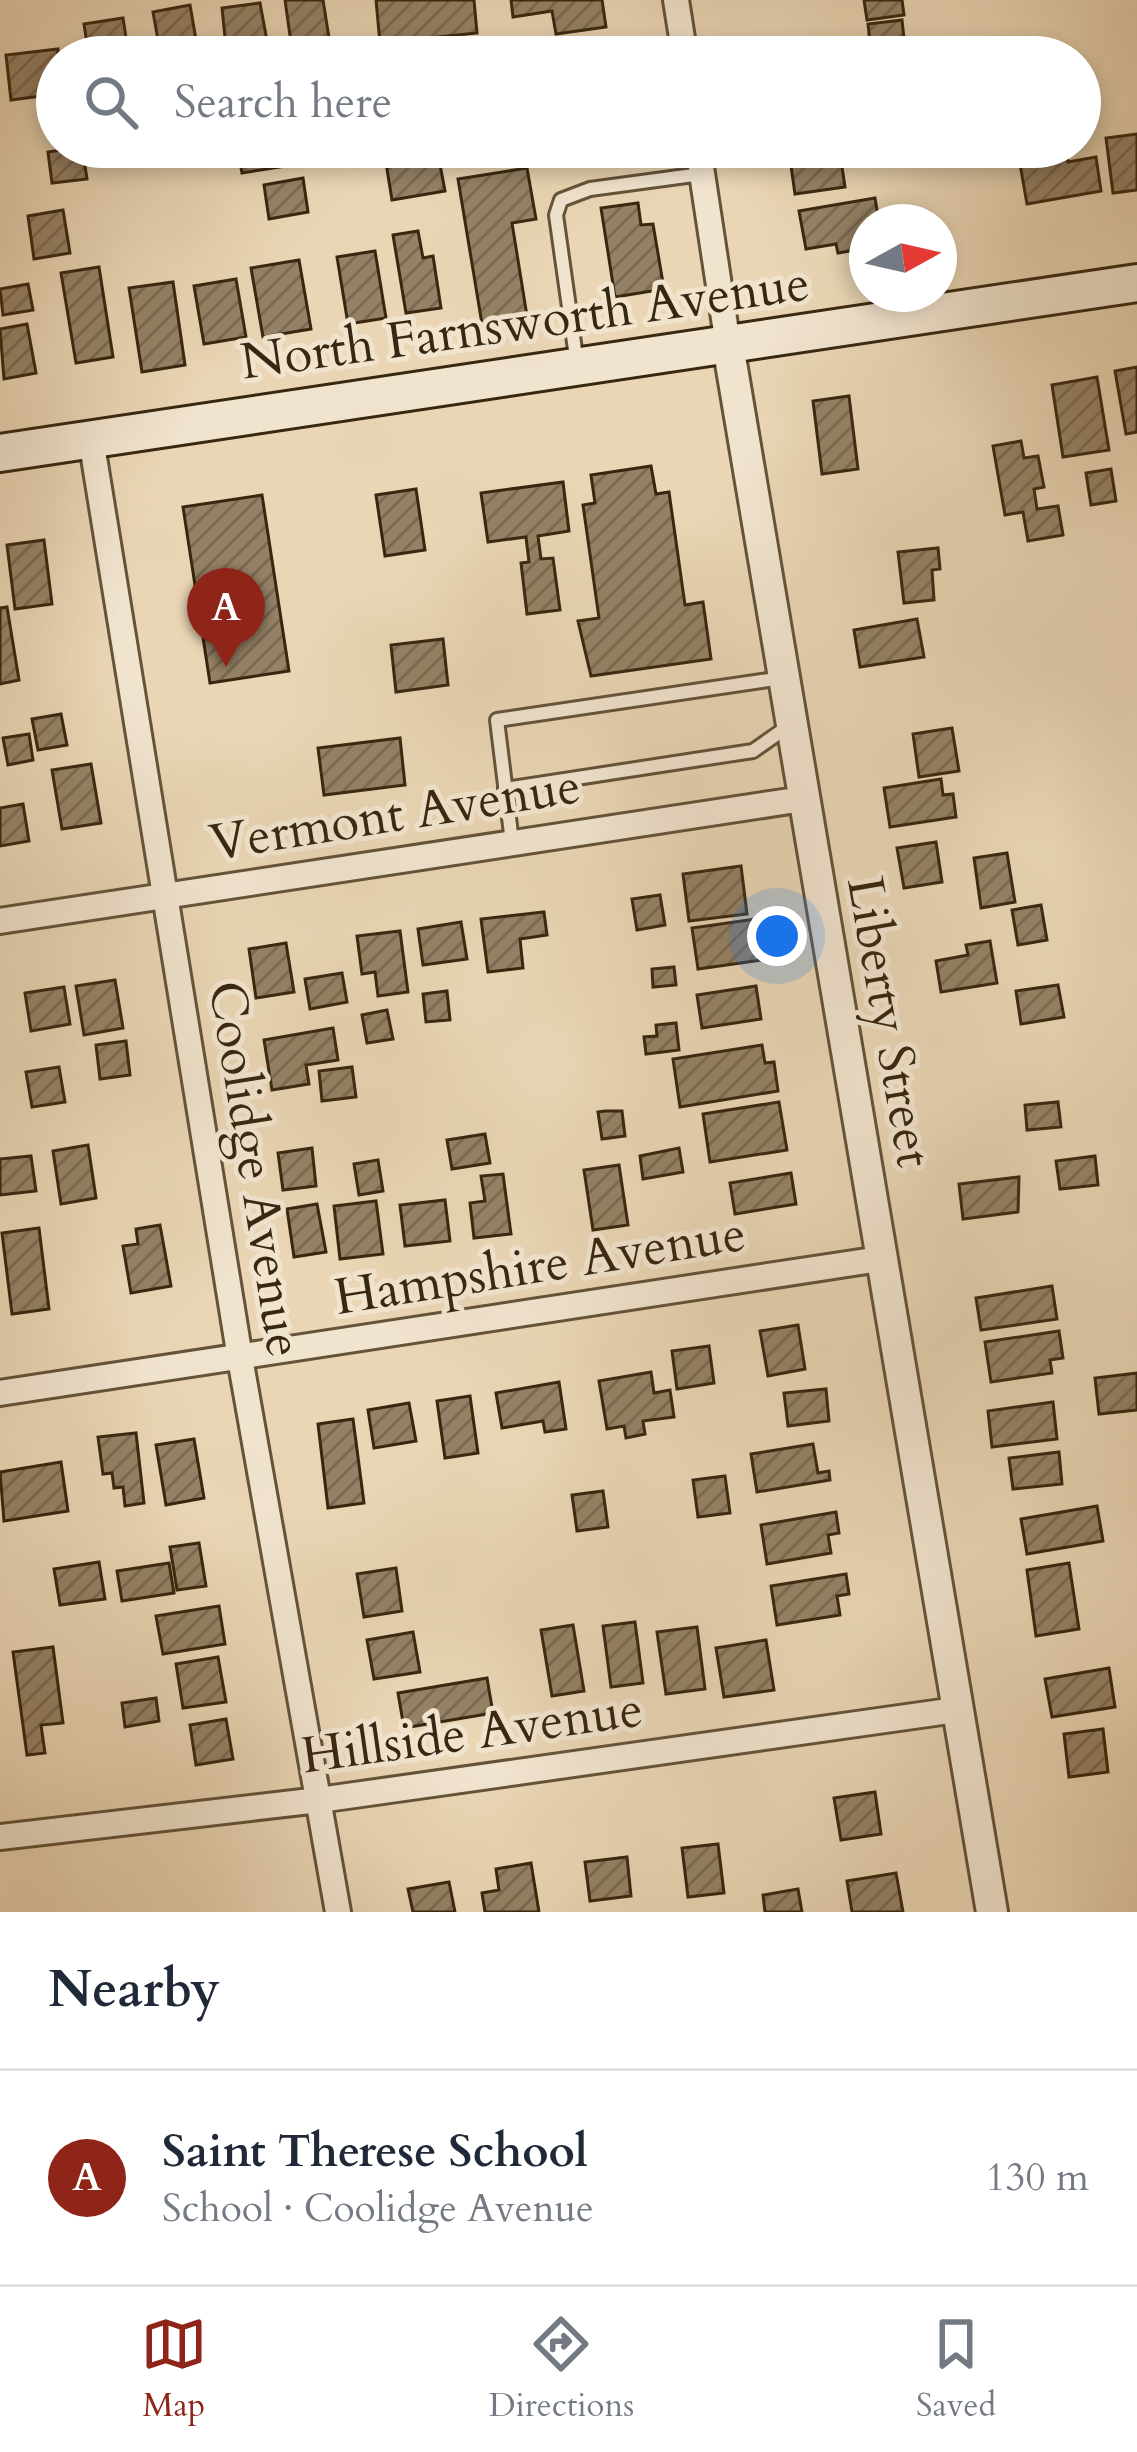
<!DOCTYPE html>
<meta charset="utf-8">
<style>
:root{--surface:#fff;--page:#f6f6f7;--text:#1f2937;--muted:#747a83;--line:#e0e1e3;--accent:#8f2418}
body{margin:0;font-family:Cardo,serif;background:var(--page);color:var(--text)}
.compass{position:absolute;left:849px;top:204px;width:108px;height:108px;border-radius:50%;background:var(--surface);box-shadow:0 6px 18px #0003;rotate:82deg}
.you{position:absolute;left:777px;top:936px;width:42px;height:42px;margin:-30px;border:9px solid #fff;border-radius:50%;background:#1a73e8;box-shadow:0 0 0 18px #1a73e833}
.badge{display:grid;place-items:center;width:78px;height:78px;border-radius:50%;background:var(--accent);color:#fff;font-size:39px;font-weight:700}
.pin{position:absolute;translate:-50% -99px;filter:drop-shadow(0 3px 6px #0008)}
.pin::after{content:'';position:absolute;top:63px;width:42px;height:36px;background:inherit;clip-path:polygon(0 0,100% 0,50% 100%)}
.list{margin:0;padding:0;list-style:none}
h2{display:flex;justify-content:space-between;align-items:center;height:156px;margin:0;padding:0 48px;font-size:51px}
h2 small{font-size:39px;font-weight:400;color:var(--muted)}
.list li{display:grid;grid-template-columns:78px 1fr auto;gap:36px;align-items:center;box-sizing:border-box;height:216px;padding:0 48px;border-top:3px solid var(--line)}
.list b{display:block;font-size:45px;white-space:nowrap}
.list p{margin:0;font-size:39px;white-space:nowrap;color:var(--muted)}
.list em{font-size:39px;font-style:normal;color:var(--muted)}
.icon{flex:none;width:66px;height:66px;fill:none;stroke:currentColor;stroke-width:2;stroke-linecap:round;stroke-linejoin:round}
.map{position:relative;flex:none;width:1137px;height:1912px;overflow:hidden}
.search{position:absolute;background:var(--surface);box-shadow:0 6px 18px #0003;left:36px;right:36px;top:36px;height:132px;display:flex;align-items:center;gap:30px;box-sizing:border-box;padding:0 42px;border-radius:66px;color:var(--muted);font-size:45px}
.sheet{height:372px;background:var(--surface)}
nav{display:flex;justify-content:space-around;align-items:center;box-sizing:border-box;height:168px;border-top:3px solid var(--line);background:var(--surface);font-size:33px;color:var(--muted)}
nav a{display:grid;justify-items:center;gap:6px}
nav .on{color:var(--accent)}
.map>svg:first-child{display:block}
.building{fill:url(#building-hatch);stroke:#382710;stroke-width:3}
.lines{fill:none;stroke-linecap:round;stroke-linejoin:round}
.service-casing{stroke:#645339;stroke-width:18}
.minor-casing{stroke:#645339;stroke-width:30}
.tertiary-casing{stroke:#645339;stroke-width:36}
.secondary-casing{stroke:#382710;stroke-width:42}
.service{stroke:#f1e4cf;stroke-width:12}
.minor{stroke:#f1e4cf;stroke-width:24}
.tertiary{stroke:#f1e4cf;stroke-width:30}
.secondary{stroke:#f1e4cf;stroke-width:36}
.labels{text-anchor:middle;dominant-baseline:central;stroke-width:10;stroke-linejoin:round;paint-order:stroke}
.street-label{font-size:51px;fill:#382710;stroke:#f1e4cf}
</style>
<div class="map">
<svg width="1137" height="1912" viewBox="0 0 1137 1912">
<defs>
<pattern id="building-hatch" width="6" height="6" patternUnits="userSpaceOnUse" patternTransform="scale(3)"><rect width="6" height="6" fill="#958266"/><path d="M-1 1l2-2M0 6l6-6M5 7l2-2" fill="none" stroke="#7b6a53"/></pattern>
</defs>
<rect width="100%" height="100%" fill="#ead6b5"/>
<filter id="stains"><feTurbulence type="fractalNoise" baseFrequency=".00167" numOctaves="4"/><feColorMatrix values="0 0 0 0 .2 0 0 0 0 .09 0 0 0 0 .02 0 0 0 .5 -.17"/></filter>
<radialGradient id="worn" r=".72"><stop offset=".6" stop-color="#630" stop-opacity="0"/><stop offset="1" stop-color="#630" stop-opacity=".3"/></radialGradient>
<!-- building -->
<g class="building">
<path d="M285,0h38l9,57h-39z"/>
<path d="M376,0h98l3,33 -97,10z"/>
<path d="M511,0h91l4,27 -50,7 -4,-23 -39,6z"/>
<path d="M864,0h38l2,15 -37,5z"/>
<path d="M260,3l10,54h-43l-5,-49z"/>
<path d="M190,5l9,52h-38l-8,-45z"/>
<path d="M123,18l6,39h-40l-5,-33z"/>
<path d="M902,20l2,19 -34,4 -2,-19z"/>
<path d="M580,40l2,17h-43l-1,-10z"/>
<path d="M827,40l3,17h-56l-1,-8z"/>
<path d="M58,49l-1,45 -46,6 -5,-45z"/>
<path d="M1137,134v56l-24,3 -7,-55z"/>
<path d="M82,147l5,32 -35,4 -4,-31z"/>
<path d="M237,147h59l3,17 -57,9z"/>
<path d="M824,147h15l6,40 -50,7 -6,-42z"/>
<path d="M1066,147l2,15 28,-5 5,34 -74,13 -7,-40 24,-4 -2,-10z"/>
<path d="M438,154l7,37 -53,9 -6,-37z"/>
<path d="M527,168l9,51 -24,4 15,93 -45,8 -24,-145z"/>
<path d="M303,178l5,34 -39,7 -5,-34z"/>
<path d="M875,198l4,24h-12v26l-29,5 -2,-9 -30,5 -7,-38z"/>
<path d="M638,203l3,22 12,-1 11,65 -49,8 -14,-89z"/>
<path d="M63,210l7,43 -36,6 -6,-43z"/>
<path d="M418,231l5,27 10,-2 8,52 -35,5 -13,-78z"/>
<path d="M375,251l11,67 -38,6 -11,-67z"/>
<path d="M299,260l12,69 -48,8 -12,-69z"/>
<path d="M99,267l14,90 -37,6 -15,-90z"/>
<path d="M236,279l10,58 -42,7 -10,-58z"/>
<path d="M173,282l12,83 -43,7 -13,-84z"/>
<path d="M28,284l5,26 -30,5 -3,-26z"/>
<path d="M27,324l9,49 -32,6 -4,-50z"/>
<path d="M1137,367v65l-11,2 -11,-63z"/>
<path d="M1097,377l12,73 -46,7 -11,-72z"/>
<path d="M849,396l9,73 -36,5 -9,-73z"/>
<path d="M1021,441l3,17 14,-2 6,31 -10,2 3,20 21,-3 5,29 -35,6 -5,-29 -18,3 -12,-69z"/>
<path d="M651,466l5,28 13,-2 16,113 18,-3 8,57 -120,17 -13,-55 21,-3 -16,-113 12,-2 -4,-28z"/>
<path d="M1111,469l5,32 -25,4 -5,-32z"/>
<path d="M563,482l6,49 -31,5 3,23 12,-1 7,52 -33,4 -6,-51 8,-1 -3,-25 -38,5 -7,-49z"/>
<path d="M416,489l9,61 -40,6 -9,-61z"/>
<path d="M262,495l27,176 -79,12 -27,-176z"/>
<path d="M44,540l8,64 -37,5 -8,-64z"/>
<path d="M938,548l2,21 -8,1 2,30 -30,3 -6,-51z"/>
<path d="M7,607l12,73 -19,4v-76z"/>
<path d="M917,619l7,38 -64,10 -6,-37z"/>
<path d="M443,639l5,46 -52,7 -5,-47z"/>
<path d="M61,714l6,31 -29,5 -6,-31z"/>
<path d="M952,728l7,43 -40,6 -6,-43z"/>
<path d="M29,734l4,26 -25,5 -5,-27z"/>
<path d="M400,738l5,47 -81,10 -6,-47z"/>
<path d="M91,764l10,59 -39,6 -10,-59z"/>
<path d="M941,779l2,16 10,-1 3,23 -66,10 -6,-39z"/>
<path d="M23,804l6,37 -29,5v-38z"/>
<path d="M936,842l6,40 -38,6 -7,-40z"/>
<path d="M1007,853l8,49 -34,6 -7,-50z"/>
<path d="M741,866l6,48 -58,7 -6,-47z"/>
<path d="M660,895l5,30 -28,5 -5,-31z"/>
<path d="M1041,905l6,35 -29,5 -6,-35z"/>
<path d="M544,912l3,23 -27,4 3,29 -35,4 -7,-53z"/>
<path d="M756,919l6,41 -64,9 -6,-41z"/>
<path d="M461,922l6,37 -44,6 -5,-36z"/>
<path d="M400,931l8,61 -30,4 -3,-24 -13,2 -5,-38z"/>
<path d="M990,941l7,42 -56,9 -5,-31 32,-6 -2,-10z"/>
<path d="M286,943l8,49 -38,6 -7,-49z"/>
<path d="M674,967l2,18 -23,2 -1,-18z"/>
<path d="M342,973l5,29 -37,7 -5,-30z"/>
<path d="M115,980l8,48 -39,7 -8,-49z"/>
<path d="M1058,985l6,32 -43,7 -5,-33z"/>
<path d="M756,986l5,33 -59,9 -5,-33z"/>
<path d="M64,987l6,37 -39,7 -6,-38z"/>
<path d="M447,991l3,29 -24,2 -3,-28z"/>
<path d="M387,1010l6,29 -26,4 -5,-28z"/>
<path d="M676,1023l3,27 -33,4 -2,-17 13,-1 -1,-11z"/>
<path d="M333,1028l5,32 -32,5 3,19 -37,6 -8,-50z"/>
<path d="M126,1041l4,34 -30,4 -4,-34z"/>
<path d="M762,1045l3,18 9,-1 4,29 -98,16 -7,-48z"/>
<path d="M59,1067l6,35 -33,5 -6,-35z"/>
<path d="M352,1067l4,30 -34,4 -3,-30z"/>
<path d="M779,1102l8,48 -77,12 -7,-48z"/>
<path d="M1058,1102l3,25 -34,3 -2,-25z"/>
<path d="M605,1111h17l3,25 -23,3 -4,-27z"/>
<path d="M485,1134l5,29 -38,6 -5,-29z"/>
<path d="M88,1145l8,53 -35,6 -8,-53z"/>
<path d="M312,1148l4,38 -33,4 -5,-37z"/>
<path d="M679,1148l4,24 -40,7 -3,-23z"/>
<path d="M31,1156l5,35 -36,4v-36z"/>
<path d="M1095,1156l3,29 -38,4 -4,-28z"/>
<path d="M378,1160l5,31 -24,4 -5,-31z"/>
<path d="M619,1165l9,60 -35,5 -9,-60z"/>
<path d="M791,1173l5,31 -61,10 -5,-31z"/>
<path d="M503,1174l8,60 -37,4 -4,-35 15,-2 -4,-25z"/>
<path d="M1019,1177l-1,35 -55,7 -4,-35z"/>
<path d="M445,1200l5,41 -45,5 -5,-41z"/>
<path d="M376,1201l7,53 -43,5 -6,-53z"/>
<path d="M317,1204l9,48 -32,5 -7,-48z"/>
<path d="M160,1225l11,61 -40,7 -8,-47 15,-2 -2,-15z"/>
<path d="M39,1228l10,81 -37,5 -10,-81z"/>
<path d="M1052,1286l5,33 -76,11 -5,-32z"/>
<path d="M798,1325l7,44 -37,7 -8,-45z"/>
<path d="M1059,1331l4,27 -13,2 2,13 -61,9 -6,-40z"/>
<path d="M709,1346l5,37 -37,6 -5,-38z"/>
<path d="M651,1372l3,21 16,-3 4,27 -31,4 2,13 -19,4 -2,-12 -17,3 -8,-48z"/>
<path d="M1137,1373v37l-38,4 -4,-36z"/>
<path d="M559,1382l7,47 -21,3 -2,-11 -41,7 -6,-35z"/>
<path d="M826,1389l3,32 -41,5 -4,-33z"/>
<path d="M470,1396l8,57 -33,5 -8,-57z"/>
<path d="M1053,1402l4,37 -65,8 -4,-36z"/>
<path d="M409,1403l7,38 -42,7 -6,-38z"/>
<path d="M353,1419l11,84 -36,5 -10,-84z"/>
<path d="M136,1433l8,70 -19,3 -2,-19 -9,1 -2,-15 -9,1 -5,-37z"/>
<path d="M194,1439l10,59 -38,7 -10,-60z"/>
<path d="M813,1444l5,29 11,-2 1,9 -73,12 -6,-38z"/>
<path d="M1059,1452l3,32 -49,5 -4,-31z"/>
<path d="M61,1462l7,49 -64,10 -4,-49z"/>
<path d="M725,1476l5,37 -32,4 -5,-37z"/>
<path d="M603,1491l5,36 -31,4 -5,-36z"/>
<path d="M1097,1506l6,35 -76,13 -6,-35z"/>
<path d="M836,1512l3,21 -11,2 3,18 -64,11 -6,-39z"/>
<path d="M199,1543l7,43 -29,4 -7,-43z"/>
<path d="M99,1562l6,37 -45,6 -6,-36z"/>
<path d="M169,1563l5,30 -52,8 -5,-30z"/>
<path d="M1069,1563l10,66 -43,7 -9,-66z"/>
<path d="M396,1568l6,43 -38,6 -7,-43z"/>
<path d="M846,1574l3,20 -12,2 3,19 -63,10 -6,-39z"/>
<path d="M219,1606l6,38 -62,10 -7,-38z"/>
<path d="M635,1622l8,61 -32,4 -8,-61z"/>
<path d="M573,1625l11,66 -32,5 -11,-66z"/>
<path d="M697,1627l8,62 -39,5 -9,-62z"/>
<path d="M413,1632l7,40 -46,7 -7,-39z"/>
<path d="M766,1640l8,50 -50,7 -8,-49z"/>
<path d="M53,1647l10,76 -22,2 4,28 -18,2 -14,-103z"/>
<path d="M218,1657l8,45 -43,6 -7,-44z"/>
<path d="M1109,1668l6,39 -63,10 -7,-38z"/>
<path d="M487,1678l6,35 -89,15 -6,-35z"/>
<path d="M156,1698l3,23 -34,6 -3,-24z"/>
<path d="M226,1719l7,40 -37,6 -6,-40z"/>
<path d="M1103,1729l5,43 -39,5 -5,-43z"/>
<path d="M875,1792l6,42 -40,6 -7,-42z"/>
<path d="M718,1844l6,49 -36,4 -6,-49z"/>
<path d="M627,1857l4,39 -41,5 -5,-39z"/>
<path d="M531,1863l8,49h-54l-3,-19 17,-3 -3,-21z"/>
<path d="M896,1873l7,39h-51l-5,-31z"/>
<path d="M449,1882l6,30h-42l-5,-23z"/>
<path d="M798,1889l4,23h-37l-2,-17z"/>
</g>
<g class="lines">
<defs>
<g id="service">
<path d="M577,364l-21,-149 5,-15 29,-11 111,-15"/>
<path d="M505,789l248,-38 37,-26"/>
<path d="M512,842l-15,-122 285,-42"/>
</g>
<g id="minor">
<path d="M676,0l9,57"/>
<path d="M698,147l30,198"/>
<path d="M91,439l149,919 98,554"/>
<path d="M0,921l803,-122"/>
<path d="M0,1393l880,-134"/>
<path d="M0,1837l319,-37 637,-90"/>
</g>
<path id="tertiary" d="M728,345l264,1567"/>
<path id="secondary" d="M0,453l1137,-170"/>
</defs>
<!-- service casing -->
<use href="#service" class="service-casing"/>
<!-- minor casing -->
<use href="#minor" class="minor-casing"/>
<!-- tertiary casing -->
<use href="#tertiary" class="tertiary-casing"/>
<!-- secondary casing -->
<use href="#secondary" class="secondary-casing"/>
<!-- service -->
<use href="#service" class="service"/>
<!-- minor -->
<use href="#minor" class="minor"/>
<!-- tertiary -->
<use href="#tertiary" class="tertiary"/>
<!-- secondary -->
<use href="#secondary" class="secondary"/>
</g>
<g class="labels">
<!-- street labels -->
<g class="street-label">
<text transform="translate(525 323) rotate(-8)">North Farnsworth Avenue</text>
<text transform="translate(395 815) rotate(-9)">Vermont Avenue</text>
<text transform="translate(889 1022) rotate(80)">Liberty Street</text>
<text transform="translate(255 1169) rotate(81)">Coolidge Avenue</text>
<text transform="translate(540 1266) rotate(-9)">Hampshire Avenue</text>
<text transform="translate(472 1733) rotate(-8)">Hillside Avenue</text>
</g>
</g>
<rect width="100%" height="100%" filter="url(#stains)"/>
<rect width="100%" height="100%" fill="url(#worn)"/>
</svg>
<svg class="compass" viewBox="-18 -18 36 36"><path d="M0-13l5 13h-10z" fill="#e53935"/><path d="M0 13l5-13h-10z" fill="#747a83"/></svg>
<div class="you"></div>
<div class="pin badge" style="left:226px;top:667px">A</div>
<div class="search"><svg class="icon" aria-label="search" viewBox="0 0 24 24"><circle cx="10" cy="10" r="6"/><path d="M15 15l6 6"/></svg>Search here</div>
</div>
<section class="sheet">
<h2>Nearby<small></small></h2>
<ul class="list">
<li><span class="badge">A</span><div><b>Saint Therese School</b><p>School · Coolidge Avenue</p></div><em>130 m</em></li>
</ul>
</section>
<nav>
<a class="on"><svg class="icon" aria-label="map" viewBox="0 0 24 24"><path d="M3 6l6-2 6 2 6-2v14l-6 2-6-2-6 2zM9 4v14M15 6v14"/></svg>Map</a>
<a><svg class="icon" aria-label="directions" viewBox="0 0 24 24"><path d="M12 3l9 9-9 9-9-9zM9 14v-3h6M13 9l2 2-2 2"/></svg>Directions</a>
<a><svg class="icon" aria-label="saved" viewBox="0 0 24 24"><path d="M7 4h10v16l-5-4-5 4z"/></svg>Saved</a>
</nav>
